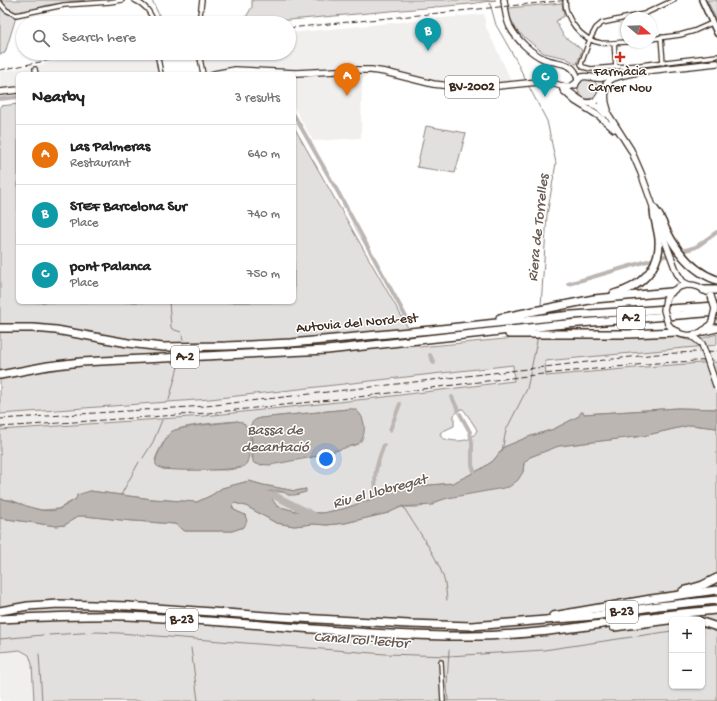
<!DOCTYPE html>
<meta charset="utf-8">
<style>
:root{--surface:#fff;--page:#f6f6f6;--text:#222;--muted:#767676;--line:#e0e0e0;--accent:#c8321e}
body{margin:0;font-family:"Gochi Hand",sans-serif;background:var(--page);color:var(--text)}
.controls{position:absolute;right:12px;bottom:12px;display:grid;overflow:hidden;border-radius:6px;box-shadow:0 1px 3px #0004}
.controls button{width:36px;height:36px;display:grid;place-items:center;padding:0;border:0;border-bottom:1px solid var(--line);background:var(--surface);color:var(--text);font:20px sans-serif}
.compass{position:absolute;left:621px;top:12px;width:36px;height:36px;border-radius:50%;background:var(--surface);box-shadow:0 1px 3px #0004;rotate:109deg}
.you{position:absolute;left:326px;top:459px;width:14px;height:14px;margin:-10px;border:3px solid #fff;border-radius:50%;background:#1a73e8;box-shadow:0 0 0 6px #1a73e833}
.badge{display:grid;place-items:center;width:26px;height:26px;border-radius:50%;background:var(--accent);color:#fff;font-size:13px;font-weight:700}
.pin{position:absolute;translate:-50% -33px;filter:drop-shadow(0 1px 2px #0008)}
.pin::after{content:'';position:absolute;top:21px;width:14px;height:12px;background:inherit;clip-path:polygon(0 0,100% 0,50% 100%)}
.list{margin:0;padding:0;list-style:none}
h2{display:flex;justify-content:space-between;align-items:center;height:52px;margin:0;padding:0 16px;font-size:17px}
h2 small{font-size:13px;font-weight:400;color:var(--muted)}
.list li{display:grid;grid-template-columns:26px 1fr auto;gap:12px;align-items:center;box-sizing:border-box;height:60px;padding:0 16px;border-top:1px solid var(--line)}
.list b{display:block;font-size:15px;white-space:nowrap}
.list p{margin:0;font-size:13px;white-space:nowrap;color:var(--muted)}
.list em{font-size:13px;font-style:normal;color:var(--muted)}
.icon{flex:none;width:22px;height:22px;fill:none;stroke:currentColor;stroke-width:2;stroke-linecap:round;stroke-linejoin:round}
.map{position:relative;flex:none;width:717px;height:701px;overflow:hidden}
.search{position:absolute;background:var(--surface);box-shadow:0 1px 3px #0004;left:16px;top:16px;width:280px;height:44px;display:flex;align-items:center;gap:10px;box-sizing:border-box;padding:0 14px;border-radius:22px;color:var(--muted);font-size:15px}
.panel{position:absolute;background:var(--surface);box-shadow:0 1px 3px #0004;left:16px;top:72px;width:280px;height:232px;border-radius:6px}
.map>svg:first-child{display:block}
.built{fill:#f1efee}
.green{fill:#e2e0de;stroke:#8e857e;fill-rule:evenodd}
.water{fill:#bcb6b3;stroke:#887e77}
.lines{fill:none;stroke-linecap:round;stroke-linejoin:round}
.stream{stroke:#887e77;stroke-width:1}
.canal{stroke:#bcb6b3;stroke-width:4}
.river{stroke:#bcb6b3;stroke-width:7}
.street-casing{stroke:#3b2a1e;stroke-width:6}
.secondary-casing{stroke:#3b2a1e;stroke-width:8}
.primary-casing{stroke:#3b2a1e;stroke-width:8}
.highway-casing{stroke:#3b2a1e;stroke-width:10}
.street{stroke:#fff;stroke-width:3.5}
.secondary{stroke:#fff;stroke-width:5}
.primary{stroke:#fff;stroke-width:5.5}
.highway{stroke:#fff;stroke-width:7}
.rail{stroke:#3b2a1e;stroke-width:1;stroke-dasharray:6 3;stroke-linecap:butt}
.primary-bridge-casing{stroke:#3b2a1e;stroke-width:8;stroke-linecap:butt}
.primary-bridge{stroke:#fff;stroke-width:5.5}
.poi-dot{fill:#c8321e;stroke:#fff;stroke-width:1.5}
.labels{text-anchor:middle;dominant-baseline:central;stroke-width:3;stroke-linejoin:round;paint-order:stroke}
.shield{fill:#fff;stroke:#766a62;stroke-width:1}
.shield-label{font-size:13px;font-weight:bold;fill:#3b2a1e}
.poi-label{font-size:14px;fill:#3b2a1e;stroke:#fff}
.street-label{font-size:14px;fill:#3b2a1e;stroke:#fff}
.water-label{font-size:15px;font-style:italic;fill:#685b52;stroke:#fff}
</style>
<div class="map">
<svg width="717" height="701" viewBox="0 0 717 701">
<rect width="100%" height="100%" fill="#fff"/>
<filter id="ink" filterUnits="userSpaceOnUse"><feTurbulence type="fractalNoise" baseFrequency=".025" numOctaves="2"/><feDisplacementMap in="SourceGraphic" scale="8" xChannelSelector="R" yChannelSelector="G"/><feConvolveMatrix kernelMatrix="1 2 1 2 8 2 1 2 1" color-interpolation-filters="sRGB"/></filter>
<g filter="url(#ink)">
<!-- built -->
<g class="built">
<path d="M484,14l2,13 25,53 3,9 -49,2 -30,-3 -57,-14 -12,2 -4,4 -1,58 -48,3 -19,-34v-33h-91l-3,-21h89v-20z"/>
<path d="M101,53h59l4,21h-146v14l-18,2v-18z"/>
<path d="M717,345v17l-60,4 -111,10 -1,-15z"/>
<path d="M513,365l1,16 -138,17 -172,18 -204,14v-16l210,-15z"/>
<path d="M20,650l9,5 3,9 2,37h-34v-49z"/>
</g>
<!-- green -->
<g class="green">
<path d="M0,0h85l-37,5 -31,9 -12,39 -5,1z"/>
<path d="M252,0h244l-26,4 -181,16 -46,2 9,-15z"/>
<path d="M707,0h10v21z"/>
<path d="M562,3l2,13 -8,5c3,6 6,15 13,19 4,3 9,6 13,10l-5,14h-1l-10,-6 -22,-5 -9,-7 -18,-15 -7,-14 -1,-9z"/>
<circle cx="588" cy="89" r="10"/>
<path d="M18,104v198h276v-175l125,220 107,-10 143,-2 24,6 24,-7v11l-172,16 1,15 111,-10 60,-4v47l-39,-1 -95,6 -29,15 -26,8 -24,10 -11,14 -12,8 -28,14 -23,2 -38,6 -14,6 -35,12 -21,4 -27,-2 -19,-5 -9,-14h18l4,3 17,-6 -11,2 -32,-6 -14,-4 -27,7 -10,7 -15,7 -45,-3 -62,-8 -32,18 -16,1 -14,-3 -17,-7 -11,-1v-69l204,-14 172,-18 138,-17 -1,-16 -303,34 -210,15v-308zM348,409c11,0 13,5 16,16l-46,31 -57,9 -9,-7 -1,-33 4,-5 5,-2zM461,409h2c2,2 13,19 14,21 -6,14 -24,12 -35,8l-2,-4 1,-2 13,-6v-11zM238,421l3,47 -14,2 -64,-1 -8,-9c3,-9 9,-20 15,-27 8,-8 56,-11 68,-12z"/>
<path d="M426,126l40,7 -11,40 -38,-6z"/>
<path d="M691,425l26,3v273h-683l-2,-37 -3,-9 -9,-5 -20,2v-134l56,8 9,-1 13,-9h7l36,4 54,4 10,7h47l12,-4 1,-12 -11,-5 -2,-4 3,-3 11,3 30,17 18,3 19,-2 14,1 18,-2 43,-10 13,-6h19l103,-35 1,-9 6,-6 28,-11 85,-10zM672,620h30v66h-30z"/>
</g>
<!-- water -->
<g class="water">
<path d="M678,408l39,1v19l-26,-3 -48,11 -84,10 -29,11 -6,6 -1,9 -5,8 -9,7 -61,11 -13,4 -2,3 -32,2 -13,6 -43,10 -18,2 -14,-1 -19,2 -18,-3 -30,-17 -11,-3 -3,3 2,4 11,5 2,6 -3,6 -12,4h-47l-10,-7 -54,-4 -36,-4h-7l-13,9 -9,1 -56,-8v-19c20,1 39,17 59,10 6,-3 12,-7 17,-10l1,-4 13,-4 62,8 45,3 15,-7 10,-7 27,-7 14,4 32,6 11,-2v3l-11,3h-7c-5,-5 -14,-5 -21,-3l10,14 18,5 27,2 21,-4 35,-12 14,-6 38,-6 23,-2 28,-14 12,-8 11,-14 24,-10 26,-8 25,-13 2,-4h2l1,2z"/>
<path d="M348,409c3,0 7,-1 9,2 9,7 10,26 1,33l-40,12 -48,9 -15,-1 -2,-2 -2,-37c2,-5 4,-5 9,-7z"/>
<path d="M238,421c5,1 8,4 10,8 4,7 2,31 -3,37 -12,5 -67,5 -81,3 -3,0 -5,-2 -8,-4 -1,-7 2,-11 5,-17 3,-5 6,-12 10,-16 8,-6 55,-9 67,-11z"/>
</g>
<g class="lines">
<!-- stream -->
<g class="stream">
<path d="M152,0l7,15 1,8"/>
<path d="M489,0l7,25 20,35 10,21"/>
<path d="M528,85l19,36 9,42 -9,52 -6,91"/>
<path d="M169,302l2,25 1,2 9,3"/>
<path d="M182,335l1,5"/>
<path d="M169,400l9,-33"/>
<path d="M502,451l4,-21 21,-41 11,-53"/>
<path d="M143,458l10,-16 9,-22"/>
<path d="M121,495l18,-33"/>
<path d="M403,506c12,21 33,48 40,70 3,8 3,16 4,24"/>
<path d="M702,628h6"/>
<path d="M49,635l48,-3 22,1 266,21 64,2 95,-6 128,-19"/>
<path d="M0,639l43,-4"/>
<path d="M191,648l7,53"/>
<path d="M39,654l3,47"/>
<path d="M448,701l-1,-16 2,-35"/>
</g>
<!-- canal -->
<g class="canal">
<path d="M0,99l18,-2"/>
<path d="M294,115l45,79 67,123"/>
<path d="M568,284l128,-37 21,-15"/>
<path d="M430,355l4,8"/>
<path d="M452,397l6,13"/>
<path d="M460,414l10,18 2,11v22l4,12"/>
<path d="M390,430l10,-26"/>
<path d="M379,503c-7,-24 -4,-35 5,-58"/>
</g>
<!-- river -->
<path class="river" d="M260,494l15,2 40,20"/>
<defs>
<g id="street">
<path d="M134,0c10,4 17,12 20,23"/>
<path d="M565,0c0,19 16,40 36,43 9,1 18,-1 26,-1"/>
<path d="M674,0l-30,14 -42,9 -6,5 -6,11 -9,25 2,3 8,2 49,-4 77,-9"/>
<path d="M0,3l6,7 10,5 48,-10 46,-3 12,-2"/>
<path d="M194,23l6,-8 2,-15"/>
<path d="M661,37l2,26"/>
<path d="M651,39l29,-4 14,-4 18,-8"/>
<path d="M614,43l2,24"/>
<path d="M159,53l-1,5 3,16"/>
<path d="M199,53l4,21"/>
<path d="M35,69l1,5"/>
<path d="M441,662l2,39"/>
</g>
<path id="secondary" d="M702,0l15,33"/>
<g id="primary">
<path d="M504,0c1,9 2,19 6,27 7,13 21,26 34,32 15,6 30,1 34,21"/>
<path d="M214,74l21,-4 61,3 60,-3h15l14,2 48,12 26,3 39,-1 40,-4h10l17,5h4l6,-3"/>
<path d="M575,86c6,-17 16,-6 27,-8 9,-2 17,-6 26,-8"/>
<path d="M563,89c11,3 17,15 27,14 13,-2 10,-20 24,-25 15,-6 32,-7 48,-9 18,-2 37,-4 55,-6"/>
<path d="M564,91l11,10 24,15 15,13"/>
<path d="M0,92l18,-2"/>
<path d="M601,94v9l30,47 10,23 14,39"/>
<path d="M589,103l9,4 7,7"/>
<path d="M608,110c-4,-10 -4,-18 1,-26"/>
<path d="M658,222l19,51 6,9 6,3"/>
<path d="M666,299c9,-15 27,-19 41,-7"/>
<path d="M668,324c11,16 33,15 44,-2"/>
<path d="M692,336l10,8"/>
</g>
<g id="highway">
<path d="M654,209c6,6 8,13 12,21 11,22 27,42 51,50"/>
<path d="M704,290h13"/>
<path d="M614,294c26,-6 47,-26 45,-55 -1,-10 -5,-20 -5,-30"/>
<path d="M500,318l94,-19 77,-7"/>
<path d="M0,328h33l23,2 72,13 35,4 63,-1 65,-3 140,-13 141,-15 145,-9"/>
<path d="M704,331l13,-3"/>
<path d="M509,334h119l49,-2"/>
<path d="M0,375l48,-9 33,-4 246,-12 228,-25 162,-13"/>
<path d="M683,591l20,-6 14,-7"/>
<path d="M0,611l28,-5 31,-2 69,2 153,11 128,7 63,2 122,-10 64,-10 59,-6"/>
<path d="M553,616l98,-17 66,-9"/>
<path d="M0,619c42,-2 84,-4 126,-3 115,5 229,20 343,20 64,0 127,-12 190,-20 20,-3 39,-4 58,-6"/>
<path d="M702,622l15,5"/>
<path d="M614,627l62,-8 21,1"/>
</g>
</defs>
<!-- street casing -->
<use href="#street" class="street-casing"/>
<!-- secondary casing -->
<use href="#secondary" class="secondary-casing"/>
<!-- primary casing -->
<use href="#primary" class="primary-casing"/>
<!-- highway casing -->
<use href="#highway" class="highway-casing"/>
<!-- street -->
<use href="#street" class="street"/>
<!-- secondary -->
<use href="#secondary" class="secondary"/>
<!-- primary -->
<use href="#primary" class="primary"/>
<!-- highway -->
<use href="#highway" class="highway"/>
<!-- rail -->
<g class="rail">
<path d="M289,28l280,-28"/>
<path d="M0,70l85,-17"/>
<path d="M0,419l206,-13 451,-52 60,-3"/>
<path d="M0,427l208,-14 150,-16 185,-23 114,-11 60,-3"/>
</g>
<defs>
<g id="primary-bridge">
<path d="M711,296l4,13 -3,13"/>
<path d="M666,299l-2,11 4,14"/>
<path d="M702,344l15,44"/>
</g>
</defs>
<!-- primary-bridge casing -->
<use href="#primary-bridge" class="primary-bridge-casing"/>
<!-- primary-bridge -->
<use href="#primary-bridge" class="primary-bridge"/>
</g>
</g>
<!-- markers -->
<path class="poi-dot" d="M618 51h4v4h4v4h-4v4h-4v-4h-4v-4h4z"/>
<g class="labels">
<!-- shield labels -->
<g class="shield">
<rect x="445" y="76" width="54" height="22" rx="3"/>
<rect x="617" y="307" width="28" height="22" rx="3"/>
<rect x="171" y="346" width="28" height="22" rx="3"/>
<rect x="606" y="601" width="32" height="22" rx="3"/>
<rect x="166" y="609" width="32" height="22" rx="3"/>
</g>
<g class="shield-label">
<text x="472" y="87">BV-2002</text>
<text x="631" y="318">A-2</text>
<text x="185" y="357">A-2</text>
<text x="622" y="612">B-23</text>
<text x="182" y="620">B-23</text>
</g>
<!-- poi labels -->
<g class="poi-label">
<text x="620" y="72">Farmàcia<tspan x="620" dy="16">Carrer Nou</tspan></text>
</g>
<!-- street labels -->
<g class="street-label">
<text transform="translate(357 324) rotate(-5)">Autovia del Nord-est</text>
</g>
<!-- water labels -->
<g class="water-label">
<text transform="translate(539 228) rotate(-84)">Riera de Torrelles</text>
<text x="275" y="431">Bassa de<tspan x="275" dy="17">decantació</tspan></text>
<text transform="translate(380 492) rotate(-15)">Riu el Llobregat</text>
<text transform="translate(361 641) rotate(4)">Canal col·lector</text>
</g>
</g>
</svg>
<div class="controls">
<button>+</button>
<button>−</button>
</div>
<svg class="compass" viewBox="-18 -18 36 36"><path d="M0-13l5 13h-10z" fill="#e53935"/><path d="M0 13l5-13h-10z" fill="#767676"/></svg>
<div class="you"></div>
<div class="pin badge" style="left:347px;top:96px;background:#e8710a">A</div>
<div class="pin badge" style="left:428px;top:51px;background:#0f9aa8">B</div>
<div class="pin badge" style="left:545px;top:97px;background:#0f9aa8">C</div>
<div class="search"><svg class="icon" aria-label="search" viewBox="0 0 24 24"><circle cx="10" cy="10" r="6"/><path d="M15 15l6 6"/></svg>Search here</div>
<section class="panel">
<h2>Nearby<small>3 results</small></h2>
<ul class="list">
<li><span class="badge" style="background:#e8710a">A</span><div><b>Las Palmeras</b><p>Restaurant</p></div><em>640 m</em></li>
<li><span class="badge" style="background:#0f9aa8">B</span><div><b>STEF Barcelona Sur</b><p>Place</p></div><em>740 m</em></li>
<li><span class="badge" style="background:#0f9aa8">C</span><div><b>pont Palanca</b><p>Place</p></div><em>750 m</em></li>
</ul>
</section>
</div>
